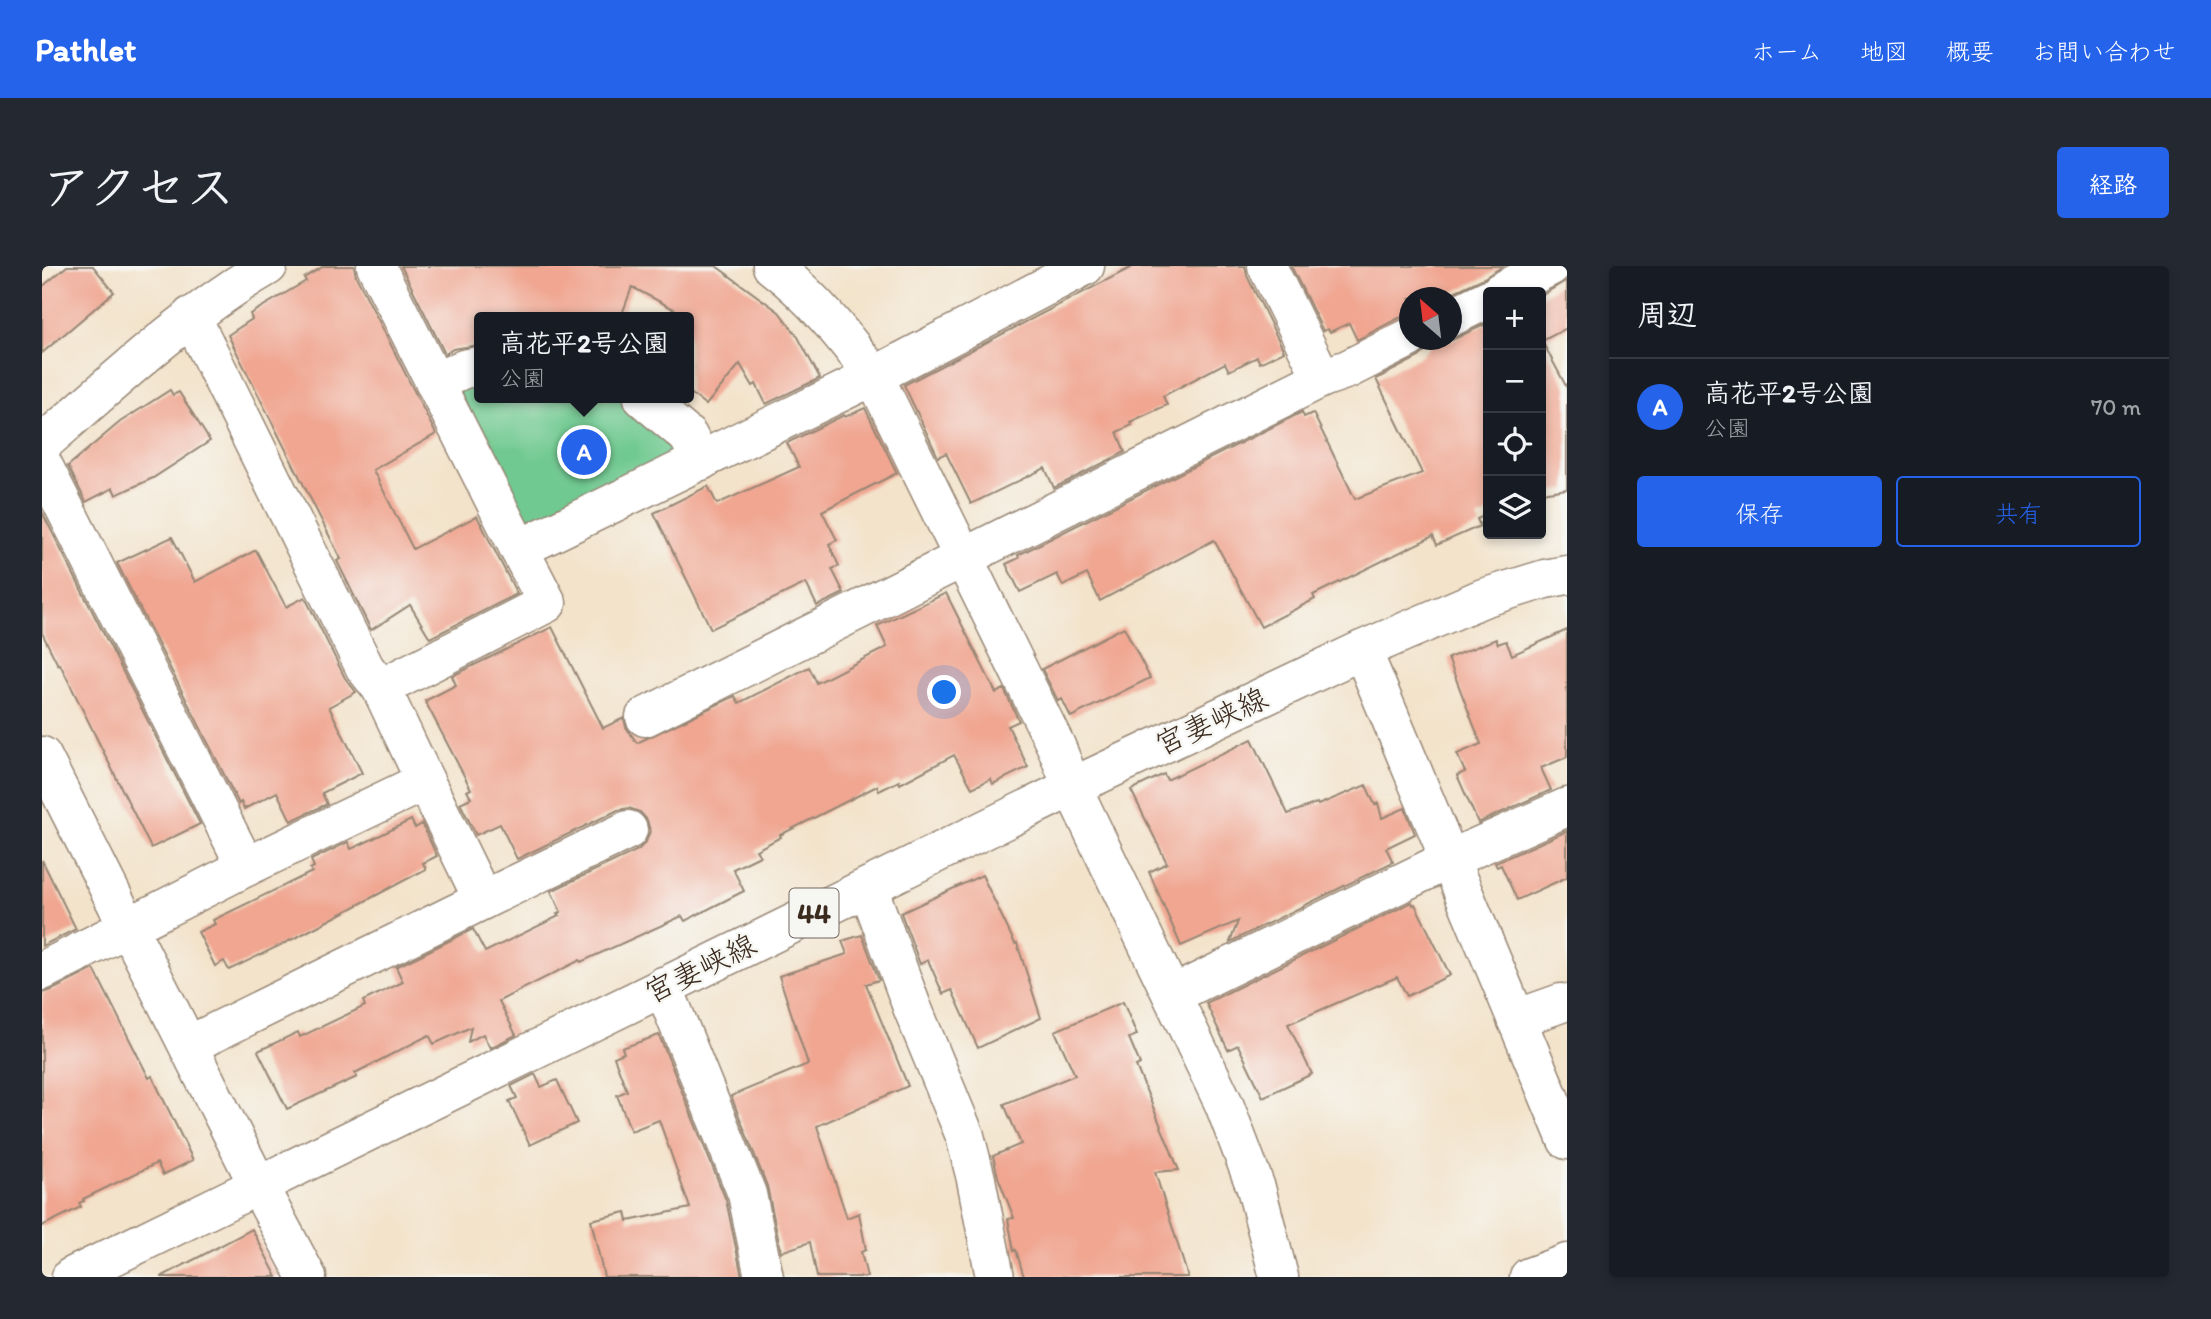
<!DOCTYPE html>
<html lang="ja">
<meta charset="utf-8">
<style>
:root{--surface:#171b24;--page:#242831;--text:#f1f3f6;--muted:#9ea1a6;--line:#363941;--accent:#2563eb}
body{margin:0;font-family:Itim,"Klee One",sans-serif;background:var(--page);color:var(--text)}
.controls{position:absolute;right:21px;top:21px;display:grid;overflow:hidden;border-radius:7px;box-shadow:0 4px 10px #0003}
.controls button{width:63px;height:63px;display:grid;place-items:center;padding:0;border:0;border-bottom:2px solid var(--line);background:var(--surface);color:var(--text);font:35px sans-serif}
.compass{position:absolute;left:1357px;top:21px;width:63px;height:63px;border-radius:50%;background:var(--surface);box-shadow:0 4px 10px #0003;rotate:332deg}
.you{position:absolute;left:903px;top:427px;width:24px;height:24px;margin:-18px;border:5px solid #fff;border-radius:50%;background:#1a73e8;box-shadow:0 0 0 10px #1a73e833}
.badge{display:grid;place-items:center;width:46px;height:46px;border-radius:50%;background:var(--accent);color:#fff;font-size:23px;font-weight:700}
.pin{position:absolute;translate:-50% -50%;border:4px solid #fff;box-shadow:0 2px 7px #0006}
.popup{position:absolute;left:432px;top:46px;width:220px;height:91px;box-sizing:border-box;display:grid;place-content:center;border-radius:7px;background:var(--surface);filter:drop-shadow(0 2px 5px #0005);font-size:23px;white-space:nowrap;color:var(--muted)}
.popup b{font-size:26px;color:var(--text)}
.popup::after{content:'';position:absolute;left:50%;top:100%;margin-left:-14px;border:14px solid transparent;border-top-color:var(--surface)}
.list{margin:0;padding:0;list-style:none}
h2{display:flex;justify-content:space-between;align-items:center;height:91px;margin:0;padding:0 28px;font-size:30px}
h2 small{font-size:23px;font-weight:400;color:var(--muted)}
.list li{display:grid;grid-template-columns:46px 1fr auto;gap:21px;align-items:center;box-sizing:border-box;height:98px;padding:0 28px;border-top:2px solid var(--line)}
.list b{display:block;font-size:26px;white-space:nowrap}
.list p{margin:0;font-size:23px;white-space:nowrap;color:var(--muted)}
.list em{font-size:23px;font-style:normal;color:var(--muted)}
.actions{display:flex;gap:14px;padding:21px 28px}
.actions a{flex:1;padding:16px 0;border:2px solid var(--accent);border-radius:7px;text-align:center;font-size:24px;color:var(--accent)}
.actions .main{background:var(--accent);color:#fff}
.icon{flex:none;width:38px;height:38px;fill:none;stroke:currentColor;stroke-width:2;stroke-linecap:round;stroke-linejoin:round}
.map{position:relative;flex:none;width:1525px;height:1011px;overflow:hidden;border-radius:7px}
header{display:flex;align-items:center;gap:42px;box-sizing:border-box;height:98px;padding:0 35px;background:var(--accent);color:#fff}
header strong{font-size:33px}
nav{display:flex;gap:38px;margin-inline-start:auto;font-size:24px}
.intro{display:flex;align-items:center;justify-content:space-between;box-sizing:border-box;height:168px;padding:0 42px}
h1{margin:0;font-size:49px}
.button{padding:18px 32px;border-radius:7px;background:var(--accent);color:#fff;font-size:24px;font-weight:700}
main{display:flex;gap:42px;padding:0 42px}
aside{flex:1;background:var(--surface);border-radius:7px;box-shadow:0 4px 10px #0003}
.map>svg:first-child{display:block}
.green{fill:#70c990;stroke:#567a57;stroke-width:2}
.building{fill:#f0a691}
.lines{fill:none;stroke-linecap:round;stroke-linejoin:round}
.minor-casing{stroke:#978674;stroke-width:41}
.major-casing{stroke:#978674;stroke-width:41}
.minor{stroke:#fff;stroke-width:38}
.major{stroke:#fff;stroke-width:38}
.labels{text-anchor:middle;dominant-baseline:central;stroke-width:5;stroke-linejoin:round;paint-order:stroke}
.shield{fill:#f6f6f2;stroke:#73675e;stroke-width:2}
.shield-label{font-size:28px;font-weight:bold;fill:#3b2a1e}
.street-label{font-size:30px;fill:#3b2a1e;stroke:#f6f6f2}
</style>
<header>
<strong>Pathlet</strong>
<nav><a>ホーム</a><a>地図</a><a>概要</a><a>お問い合わせ</a></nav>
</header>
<div class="intro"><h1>アクセス</h1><a class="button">経路</a></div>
<main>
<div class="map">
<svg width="1525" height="1011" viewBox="0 0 1525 1011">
<rect width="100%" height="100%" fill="#f6f6f2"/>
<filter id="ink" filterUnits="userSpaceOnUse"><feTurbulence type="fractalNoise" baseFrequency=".0143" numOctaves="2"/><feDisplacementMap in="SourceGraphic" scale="14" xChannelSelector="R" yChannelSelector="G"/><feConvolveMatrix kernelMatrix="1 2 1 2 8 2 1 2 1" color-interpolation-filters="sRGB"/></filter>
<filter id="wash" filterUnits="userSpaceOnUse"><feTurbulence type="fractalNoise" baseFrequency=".00686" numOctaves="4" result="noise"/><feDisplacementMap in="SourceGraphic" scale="28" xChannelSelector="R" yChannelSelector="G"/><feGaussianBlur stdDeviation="1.57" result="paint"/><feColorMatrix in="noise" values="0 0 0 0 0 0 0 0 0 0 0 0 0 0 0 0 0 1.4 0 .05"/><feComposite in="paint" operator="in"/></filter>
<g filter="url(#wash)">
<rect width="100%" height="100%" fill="#f3e3cb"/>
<!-- green -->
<path class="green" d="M437,111v21h140l27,16 33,31 -2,14 -135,67 -17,-5 -67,-129z"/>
<g id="blocks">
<!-- building -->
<g class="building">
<path d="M25,0h26l21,26 -72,61v-66z"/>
<path d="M282,0h30l2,10 80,158 -63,36 40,79 64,-33 40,78 -87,44 -20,-33 -39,25 -34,-69 4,-2 -113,-224 24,-16 -2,-5 56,-33 -2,-3z"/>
<path d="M359,0h315l63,46 19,25 22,41 -54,26 -10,-20 -3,2 -13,-22 -34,41 -17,-13v-75l-57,-30 -11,30h-142v28l-26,4 -8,5z"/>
<path d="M1092,0h111l2,10 37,75 -24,12 -3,-6 -28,14 -4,-8 -62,33 4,9 -37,17 2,3 -15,7 8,20 -71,36 -9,-20 -74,36 -25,-51 -8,4 -34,-72z"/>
<path d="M1249,0h212l-19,12 -43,20h-31v18l-11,2 -42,22 -8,-17 -19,9 -2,-3 -5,2z"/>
<path d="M1525,14v48l-25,13 25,47v101l-26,4v-197z"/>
<path d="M1446,57v191l-11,5 3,7 -43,19 -4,-9 -120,59 2,4 -54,28 -47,-87 -114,61 -13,-27 -24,12 -6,-12 -37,18 -14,-28 13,-6 -1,-3 284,-143 2,5 9,-4 42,86 67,-26 -46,-94 43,-22 9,-8 3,-9h21z"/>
<path d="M128,124l3,5 6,-3 31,49 -57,37 -37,17 -3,-7 -27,14 -18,-36 52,-44z"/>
<path d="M823,142l32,65 -75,38 15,29 -8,4 10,22 -7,3 12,24 -27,13 -11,-23 -95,46 -57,-116 54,-27 9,18 82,-37 -12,-24 57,-28 1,2z"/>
<path d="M0,246l158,312 -49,24 -91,-184 -2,1 -16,-32z"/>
<path d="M130,271l23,45 61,-32 30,57 19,-10 40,81 11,14 -27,15 33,66 -40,20 5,11 -36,17 -14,-29 -33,17 -3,-7 -2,2 -122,-241z"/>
<path d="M904,327l50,100 8,-4 15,32 -11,5 20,41 -35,17 -2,-5 -19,9 -18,-33 -54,29 -1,-3 -20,10 -2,-5 -97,49 1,2 -25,13 4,6 -27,13 11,22 -59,30 -3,-5 -101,46 -1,-2 -81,41 17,34 -26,13 -7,-14 -15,8 3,-15 -37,17 -5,-9 -74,38 2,4 -70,32 -29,-58 40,-19 2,5 65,-31 -2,-5 40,-19 -7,-15 77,-38 12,23 74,-36 -2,-2 4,-2 -10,-21 87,-41 8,-8 4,-11 -3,-11 -7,-8 -11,-4 -11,2 -101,49 -17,-35 -24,11 -16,-32 11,-5 -4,-7 4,-2 -46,-88 31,-16 -4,-9 100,-49 51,101 21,-10 2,9 11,16 98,-47 4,7 70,-36 8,16 70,-36 -10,-21z"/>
<path d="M1082,361l26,51 -79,39 -9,-18 -4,2 -16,-32z"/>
<path d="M1525,364v127l-26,11 10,22 -73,33 -21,-48 8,-3 -8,-18 24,-10 -33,-86 48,-19 2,5 8,-3 6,14z"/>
<path d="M1210,473l36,75 29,-11 1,2 48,-20 9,20 3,-2 4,15 23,-10 10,26 -29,14 7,14 -163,80 8,-21 -57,25 -32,-74 18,-9 -36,-73 33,-16 3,6z"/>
<path d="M369,554l4,8 7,-4 15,32 -14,7 3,6 -127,67 -70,34 -5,-9 -9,5 -17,-34 17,-8 -2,-4 99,-48 -2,-3 4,-2 -3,-7 37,-18 3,7 9,-4z"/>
<path d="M1525,565v46l-50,23 -16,-35 -4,2 -2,-4z"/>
<path d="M0,594l34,69 -34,17z"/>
<path d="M940,609l33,69 2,-1 24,75 -63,30 -26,-58 -9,4 -15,-34 -8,4 -19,-51z"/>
<path d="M1370,636l1,3 2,-1 35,71 -43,21 -10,-19 -109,47 24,50 -49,23 -25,-52 -10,5 -22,-47z"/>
<path d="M820,669l17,45 -13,4 42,102 -91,40 30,92 12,-5 7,37 -5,2 6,25h-50l-7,-35 -29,10 -14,-66 -36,-90 77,-32 -29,-88 68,-22 -5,-13z"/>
<path d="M52,703l55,109 3,-2 41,84 -30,15 -6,-12 -74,36 1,2 -5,2 2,4 -39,19v-233l10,-3z"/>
<path d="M1081,736l14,33 -8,3 11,26 -4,2 43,104 -24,2 33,105h-164l-8,-27 -2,1 -6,-32 6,-1 -16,-41 -5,-21 28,-12 -17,-40 71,-29 -20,-44z"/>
<path d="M617,769l67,165 16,77h-138l-13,-57 35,-8 2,9 62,-13 -31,-88 -28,11 -14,-36 10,-4 -13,-34 10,-4 -2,-5z"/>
<path d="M493,808l6,13 16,-7 20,43 -47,22 -21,-44 8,-3 -6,-12z"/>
<path d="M210,963l25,48h-116z"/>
</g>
</g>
</g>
<g filter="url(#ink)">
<use href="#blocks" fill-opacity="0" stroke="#978674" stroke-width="2"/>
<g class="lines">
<defs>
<g id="minor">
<path d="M334,0l143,283 355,-173 211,-110"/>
<path d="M730,0c40,30 72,70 102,110l182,370 16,41 152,317 32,84 23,89"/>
<path d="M1225,0l55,112"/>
<path d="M1458,26l51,-26"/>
<path d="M1409,51l37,-18"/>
<path d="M392,116l30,-13 15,-3"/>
<path d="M601,132l45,38 13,25"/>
<path d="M0,178c73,-63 143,-130 226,-178"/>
<path d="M0,197l204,404"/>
<path d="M1320,384l205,490"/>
<path d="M339,422l166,-85 -28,-54"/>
<path d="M603,451l677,-339 26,-9 61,-31"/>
<path d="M0,490l216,429 49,92"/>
<path d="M383,515l58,119 145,-70"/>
<path d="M826,621l44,120 53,129 11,43 19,98"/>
<path d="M0,705l204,-104 179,-86 -44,-93 -16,-20 -174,-352"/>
<path d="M621,720l84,208 17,83"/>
<path d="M1130,729l278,-136 117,-52"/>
<path d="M1474,753l45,-16"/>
<path d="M147,779l294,-145"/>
<path d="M1487,1011l38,-14"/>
</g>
<path id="major" d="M29,1011l1001,-490 290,-137 121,-52 62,-19 22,-4"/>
</defs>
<!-- minor casing -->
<use href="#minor" class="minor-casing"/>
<!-- major casing -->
<use href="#major" class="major-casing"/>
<!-- minor -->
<use href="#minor" class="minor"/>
<!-- major -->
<use href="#major" class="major"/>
</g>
</g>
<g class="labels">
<!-- shield labels -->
<rect class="shield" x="747.5" y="622.5" width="49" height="49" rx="5"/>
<g class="shield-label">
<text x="772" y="647">44</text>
</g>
<!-- street labels -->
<g class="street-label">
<text transform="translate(1169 455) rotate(-25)">宮妻峡線</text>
<text transform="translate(658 702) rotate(-26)">宮妻峡線</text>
</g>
</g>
</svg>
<div class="controls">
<button>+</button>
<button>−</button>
<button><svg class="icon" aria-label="locate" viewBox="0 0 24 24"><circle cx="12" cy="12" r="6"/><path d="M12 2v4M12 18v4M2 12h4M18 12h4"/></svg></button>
<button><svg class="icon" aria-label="layers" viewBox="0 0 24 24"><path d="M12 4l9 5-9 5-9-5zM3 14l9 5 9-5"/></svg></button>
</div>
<svg class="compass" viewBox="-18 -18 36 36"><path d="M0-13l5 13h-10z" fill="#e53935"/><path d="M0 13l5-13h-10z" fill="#9ea1a6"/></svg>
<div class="you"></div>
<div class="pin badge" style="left:542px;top:186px">A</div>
<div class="popup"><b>高花平2号公園</b>公園</div>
</div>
<aside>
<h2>周辺<small></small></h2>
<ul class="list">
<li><span class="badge">A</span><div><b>高花平2号公園</b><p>公園</p></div><em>70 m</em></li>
</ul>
<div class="actions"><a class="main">保存</a><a>共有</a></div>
</aside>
</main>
